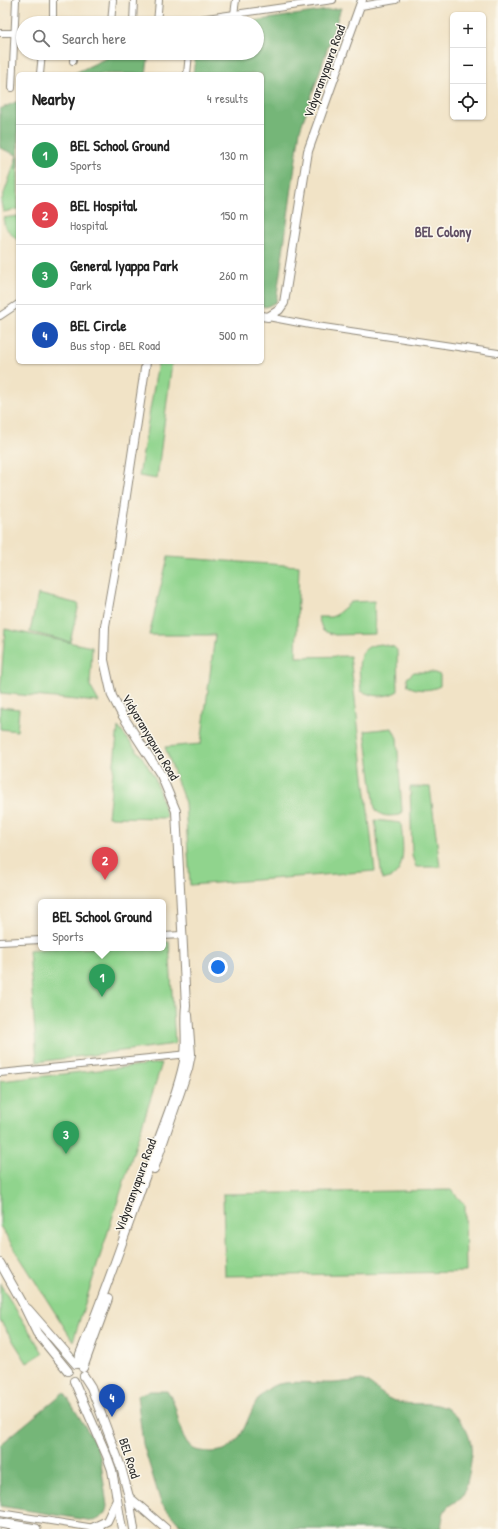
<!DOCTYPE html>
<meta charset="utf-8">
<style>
:root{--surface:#fff;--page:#f6f6f6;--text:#222;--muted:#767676;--line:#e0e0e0;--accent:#ea580c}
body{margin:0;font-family:"Patrick Hand",sans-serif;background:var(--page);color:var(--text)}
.controls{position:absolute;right:12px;top:12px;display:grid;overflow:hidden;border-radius:6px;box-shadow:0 1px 3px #0004}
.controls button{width:36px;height:36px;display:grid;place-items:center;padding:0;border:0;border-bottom:1px solid var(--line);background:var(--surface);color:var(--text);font:20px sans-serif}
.you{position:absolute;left:218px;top:967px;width:14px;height:14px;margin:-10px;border:3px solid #fff;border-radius:50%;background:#1a73e8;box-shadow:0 0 0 6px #1a73e833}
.badge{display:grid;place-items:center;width:26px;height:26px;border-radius:50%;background:var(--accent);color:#fff;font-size:13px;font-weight:700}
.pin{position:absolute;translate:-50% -33px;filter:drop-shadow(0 1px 2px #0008)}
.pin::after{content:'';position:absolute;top:21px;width:14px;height:12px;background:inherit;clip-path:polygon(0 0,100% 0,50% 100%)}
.popup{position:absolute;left:38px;top:899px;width:128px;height:52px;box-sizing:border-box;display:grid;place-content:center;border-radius:6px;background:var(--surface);filter:drop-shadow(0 1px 3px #0005);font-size:13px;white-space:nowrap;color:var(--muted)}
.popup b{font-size:15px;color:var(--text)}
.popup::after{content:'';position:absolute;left:50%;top:100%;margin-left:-8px;border:8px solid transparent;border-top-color:var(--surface)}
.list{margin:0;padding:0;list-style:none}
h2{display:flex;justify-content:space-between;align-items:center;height:52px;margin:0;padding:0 16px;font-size:17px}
h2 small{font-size:13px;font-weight:400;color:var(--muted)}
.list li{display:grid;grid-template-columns:26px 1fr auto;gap:12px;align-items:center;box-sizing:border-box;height:60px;padding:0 16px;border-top:1px solid var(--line)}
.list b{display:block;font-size:15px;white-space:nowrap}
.list p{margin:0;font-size:13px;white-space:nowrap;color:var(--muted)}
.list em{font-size:13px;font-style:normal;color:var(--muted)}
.icon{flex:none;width:22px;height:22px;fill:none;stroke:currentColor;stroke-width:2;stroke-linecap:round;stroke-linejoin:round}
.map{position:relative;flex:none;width:498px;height:1529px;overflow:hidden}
.search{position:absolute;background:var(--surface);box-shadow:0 1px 3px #0004;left:16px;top:16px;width:248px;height:44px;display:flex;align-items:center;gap:10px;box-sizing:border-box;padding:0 14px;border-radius:22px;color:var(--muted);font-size:15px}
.panel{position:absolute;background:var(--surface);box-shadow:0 1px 3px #0004;left:16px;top:72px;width:248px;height:292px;border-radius:6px}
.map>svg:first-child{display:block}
.green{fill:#90d48d;stroke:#5e805c}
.forest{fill:#74b678;stroke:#507052}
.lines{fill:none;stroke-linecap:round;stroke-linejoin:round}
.minor-casing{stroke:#8e8778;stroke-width:8}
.major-casing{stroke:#8e8778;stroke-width:10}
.highway-casing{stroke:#8e8778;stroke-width:11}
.minor{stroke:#fff;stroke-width:6}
.major{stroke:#fff;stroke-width:8}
.highway{stroke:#fff;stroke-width:9}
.labels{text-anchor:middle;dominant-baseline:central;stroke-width:3;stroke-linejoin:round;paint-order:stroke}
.street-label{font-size:13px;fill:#2b2b2b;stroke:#fbf7ec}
.neighbourhood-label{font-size:14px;font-weight:bold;fill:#604f64;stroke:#fbf7ec}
</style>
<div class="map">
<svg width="498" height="1529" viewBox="0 0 498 1529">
<rect width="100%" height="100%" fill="#fbf7ec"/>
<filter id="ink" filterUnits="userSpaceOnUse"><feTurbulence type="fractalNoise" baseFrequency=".025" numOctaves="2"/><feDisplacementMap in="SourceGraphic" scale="8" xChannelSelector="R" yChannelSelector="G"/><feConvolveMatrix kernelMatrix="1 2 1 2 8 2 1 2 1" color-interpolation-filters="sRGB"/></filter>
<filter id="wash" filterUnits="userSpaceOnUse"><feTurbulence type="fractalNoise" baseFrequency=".012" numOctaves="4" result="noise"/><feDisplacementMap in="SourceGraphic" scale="16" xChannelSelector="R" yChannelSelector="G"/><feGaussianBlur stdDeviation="0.9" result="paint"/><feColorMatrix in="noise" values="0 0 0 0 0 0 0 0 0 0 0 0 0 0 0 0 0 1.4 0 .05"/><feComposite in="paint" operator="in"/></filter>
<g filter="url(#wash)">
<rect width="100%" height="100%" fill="#f1e3c6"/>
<!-- green -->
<g class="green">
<path d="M13,168l5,2v39l-15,3 -2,-10z"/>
<path d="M18,216v25l-13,-14 -2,-9z"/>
<path d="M158,362h14l-15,117 -18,-3z"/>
<path d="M168,557l131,9 -3,91 54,-1 25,215 -185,14 -5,-82 -20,-56 36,-3 14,-109h-66z"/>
<path d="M38,594l41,10 -9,38 -40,-10z"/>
<path d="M374,601l1,33 -40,1 -12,-4 -5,-14h13l5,-2 15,-13z"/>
<path d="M5,629l87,18 -2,39 9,16 -99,-9z"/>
<path d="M381,644l13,3 3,3 1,41c-12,7 -24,6 -37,0 -1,-21 -9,-45 20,-47z"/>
<path d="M414,672h18l8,3v11c-10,5 -22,5 -32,0l-1,-8z"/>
<path d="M0,707l19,2 -2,22 -17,-2z"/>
<path d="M118,727l24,30 13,21 12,40 -59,-1z"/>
<path d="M392,728l5,10 5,73 -2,4c-10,1 -20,3 -25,-7l-10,-77z"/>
<path d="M430,787l10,80h-24l-4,-11 -2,-69z"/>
<path d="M375,820l26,3c1,15 6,42 -7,53 -2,2 -8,3 -12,4z"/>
<path d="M163,942h6l6,102 -138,18 -8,-112 31,-2h103z"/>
<path d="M162,1063l-89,278 -73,-115v-145z"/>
<path d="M451,1190l14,15 1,67 -241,4 -2,-82z"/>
<path d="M0,1284l43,69 -16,10 -27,-43z"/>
</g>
<!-- forest -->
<g class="forest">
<path d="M341,8l-41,122 -24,172 -10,5 -4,-1v-232h-69l3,-21h61v-30h-16z"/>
<path d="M117,53h32l-3,21h-73z"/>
<path d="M18,101v68h-1l-4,-1 4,-13 -17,-7v-39z"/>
<path d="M362,1380c13,5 22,19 36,22 15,4 31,-1 46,5 3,1 6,4 9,7 21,17 21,40 15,64 -1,5 -2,11 -4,15 -3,8 -13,9 -18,16 -4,5 -3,14 -6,20h-239l-22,-5 -18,-21 -18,-59 -6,-49 13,-4h17c2,4 6,8 7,13 5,14 5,30 16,42 6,6 12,5 20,6 41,1 32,-48 61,-65 13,-8 47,-3 64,-4 9,-1 18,-2 27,-3z"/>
<path d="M64,1392l30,49 6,15 7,50c-1,8 -5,12 -13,15l-94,-15v-61z"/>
</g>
</g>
<g filter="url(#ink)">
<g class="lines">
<defs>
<g id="minor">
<path d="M361,6l35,-6"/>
<path d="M234,14l2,-14"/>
<path d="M53,23v-23"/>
<path d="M111,23l2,-23"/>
<path d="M133,23l1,-23"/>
<path d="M157,23l2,-23"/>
<path d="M171,23l162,-23"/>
<path d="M0,33h23"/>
<path d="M73,61l1,-8"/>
<path d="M40,74l2,-21"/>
<path d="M187,74l2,-21"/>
<path d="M12,88l4,-88"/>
<path d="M0,316l18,-12"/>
<path d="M268,317l42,8 188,28"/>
<path d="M163,936l19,-1"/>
<path d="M0,942l41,-2"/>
<path d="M0,1073l189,-19"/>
<path d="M0,1513l101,16"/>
</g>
<g id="major">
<path d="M262,316l6,1 11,-7 5,-7 24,-152 54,-151"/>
<path d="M154,1169l34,-100 3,-15 -3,-39"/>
<path d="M0,1263l22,39 15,31 31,38"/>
<path d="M28,1309l48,55"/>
<path d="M79,1364l1,-10c27,-65 49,-132 73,-199 10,-29 28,-71 32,-100 2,-16 -1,-33 1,-49l-10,-195 -15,-36 -40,-62 -9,-17 -8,-36 1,-34 10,-57 31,-207"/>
<path d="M83,1368l25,-69"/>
<path d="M84,1376l7,11 30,80 8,30 5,32"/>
<path d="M74,1381l33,75 5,14 10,59"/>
<path d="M129,1497l37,32"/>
<path d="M92,1528l15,-7 10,-21"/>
</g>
<path id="highway" d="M0,1523l36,6"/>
</defs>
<!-- minor casing -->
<use href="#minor" class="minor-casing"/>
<!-- major casing -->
<use href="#major" class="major-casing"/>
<!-- highway casing -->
<use href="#highway" class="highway-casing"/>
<!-- minor -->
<use href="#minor" class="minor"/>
<!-- major -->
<use href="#major" class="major"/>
<!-- highway -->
<use href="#highway" class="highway"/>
</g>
</g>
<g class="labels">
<!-- street labels -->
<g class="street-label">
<text transform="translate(324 71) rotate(-70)">Vidyaranyapura Road</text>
<text transform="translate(151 737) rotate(59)">Vidyaranyapura Road</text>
<text transform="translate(135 1185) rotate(-70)">Vidyaranyapura Road</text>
<text transform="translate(130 1458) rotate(72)">BEL Road</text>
</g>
<!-- neighbourhood labels -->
<g class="neighbourhood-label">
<text x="443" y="231">BEL Colony</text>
</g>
</g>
</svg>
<div class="controls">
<button>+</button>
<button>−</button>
<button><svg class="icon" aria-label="locate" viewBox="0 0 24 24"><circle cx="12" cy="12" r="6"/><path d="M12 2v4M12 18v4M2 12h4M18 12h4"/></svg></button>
</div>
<div class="you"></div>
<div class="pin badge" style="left:102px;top:997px;background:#2e9e5b">1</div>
<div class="popup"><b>BEL School Ground</b>Sports</div>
<div class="pin badge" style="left:105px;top:880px;background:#e0444e">2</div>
<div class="pin badge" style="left:66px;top:1154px;background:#2e9e5b">3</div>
<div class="pin badge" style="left:112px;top:1417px;background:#1a4fb4">4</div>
<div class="search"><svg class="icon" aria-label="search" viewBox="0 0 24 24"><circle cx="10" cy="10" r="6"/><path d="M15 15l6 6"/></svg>Search here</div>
<section class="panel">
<h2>Nearby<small>4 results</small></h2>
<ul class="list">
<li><span class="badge" style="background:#2e9e5b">1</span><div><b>BEL School Ground</b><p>Sports</p></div><em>130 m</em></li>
<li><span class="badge" style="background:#e0444e">2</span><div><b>BEL Hospital</b><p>Hospital</p></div><em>150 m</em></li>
<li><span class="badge" style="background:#2e9e5b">3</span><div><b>General Iyappa Park</b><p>Park</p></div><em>260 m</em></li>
<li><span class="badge" style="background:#1a4fb4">4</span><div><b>BEL Circle</b><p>Bus stop · BEL Road</p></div><em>500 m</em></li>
</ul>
</section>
</div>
